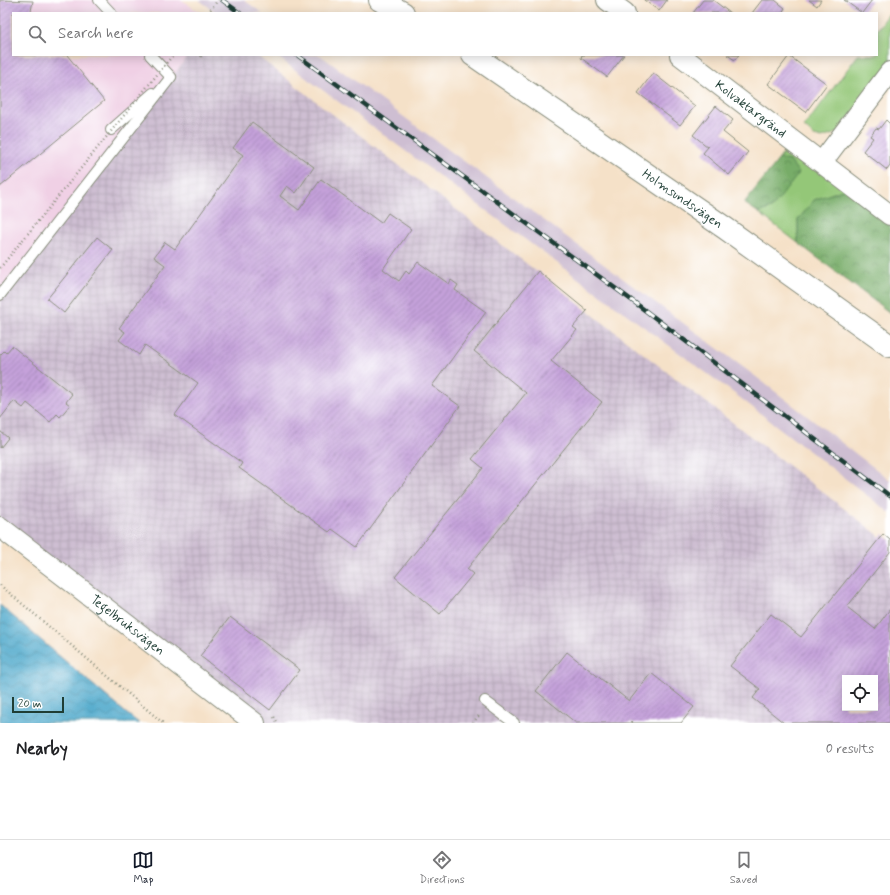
<!DOCTYPE html>
<meta charset="utf-8">
<style>
:root{--surface:#fff;--page:#f2f2f2;--text:#202124;--muted:#757577;--line:#e0e0e0;--accent:#111827}
body{margin:0;font-family:Mynerve,sans-serif;background:var(--page);color:var(--text)}
.controls{position:absolute;right:12px;bottom:12px;display:grid;overflow:hidden;border-radius:0px;box-shadow:0 2px 10px #0003}
.controls button{width:36px;height:36px;display:grid;place-items:center;padding:0;border:0;border-bottom:1px solid var(--line);background:var(--surface);color:var(--text);font:20px sans-serif}
.scale{position:absolute;left:12px;bottom:10px;width:52px;box-sizing:border-box;padding-left:4px;border:2px solid #1f3d34;border-top:0;font-size:11px;line-height:14px;white-space:nowrap;color:#1f3d34;-webkit-text-stroke:3px #fff;paint-order:stroke}
.list{margin:0;padding:0;list-style:none}
h2{display:flex;justify-content:space-between;align-items:center;height:52px;margin:0;padding:0 16px;font-size:17px}
h2 small{font-size:13px;font-weight:400;color:var(--muted)}
.icon{flex:none;width:22px;height:22px;fill:none;stroke:currentColor;stroke-width:2;stroke-linecap:round;stroke-linejoin:round}
.map{position:relative;flex:none;width:890px;height:723px;overflow:hidden}
.search{position:absolute;background:var(--surface);box-shadow:0 2px 10px #0003;left:12px;right:12px;top:12px;height:44px;display:flex;align-items:center;gap:10px;box-sizing:border-box;padding:0 14px;border-radius:0px;color:var(--muted);font-size:15px}
.sheet{height:116px;background:var(--surface)}
nav{display:flex;justify-content:space-around;align-items:center;box-sizing:border-box;height:56px;border-top:1px solid var(--line);background:var(--surface);font-size:11px;color:var(--muted)}
nav a{display:grid;justify-items:center;gap:2px}
nav .on{color:var(--accent)}
.map>svg:first-child{display:block}
.built{fill:#f0d0e5}
.industrial{fill:url(#industrial-grid);fill-rule:evenodd}
.railway{fill:#cebed2}
.grass{fill:#94c778;stroke:#5a8256}
.forest{fill:url(#forest-crowns);stroke:#4b744e}
.water{fill:url(#water-waves);stroke:#367280}
.building{fill:url(#building-hatch);fill-rule:evenodd}
.lines{fill:none;stroke-linecap:round;stroke-linejoin:round}
.lane-casing{stroke:#8a8f7e;stroke-width:12}
.street-casing{stroke:#8a8f7e;stroke-width:22}
.secondary-casing{stroke:#8a8f7e;stroke-width:24}
.path{stroke:#8a8f7e;stroke-width:2.5;stroke-dasharray:1 3;stroke-linecap:butt}
.lane{stroke:#fff;stroke-width:10}
.street{stroke:#fff;stroke-width:20}
.secondary{stroke:#fff;stroke-width:22}
.rail-casing{stroke:#1f3d34;stroke-width:4.5}
.rail{stroke:#fff;stroke-width:3;stroke-dasharray:9;stroke-linecap:butt}
.path-bridge{stroke:#8a8f7e;stroke-width:2.5;stroke-dasharray:1 3;stroke-linecap:butt}
.labels{text-anchor:middle;dominant-baseline:central;stroke-width:3;stroke-linejoin:round;paint-order:stroke}
.street-label{font-size:13px;fill:#1f3d34;stroke:#fff}
</style>
<div class="map">
<svg width="890" height="723" viewBox="0 0 890 723">
<defs>
<pattern id="industrial-grid" width="8" height="8" patternUnits="userSpaceOnUse"><rect width="8" height="8" fill="#cebed2"/><path d="M0 4h8M4 0v8" fill="none" stroke="#b0a4b5"/></pattern>
<pattern id="forest-crowns" width="20" height="18" patternUnits="userSpaceOnUse"><rect width="20" height="18" fill="#77ac68"/><path d="M2 6a3 3 0 1 1 6 0M12 15a3 3 0 1 1 6 0" fill="none" stroke="#618d56"/></pattern>
<pattern id="water-waves" width="16" height="10" patternUnits="userSpaceOnUse"><rect width="16" height="10" fill="#4da8cb"/><path d="M0 5q4-4 8 0t8 0" fill="none" stroke="#3f8aa6"/></pattern>
<pattern id="building-hatch" width="6" height="6" patternUnits="userSpaceOnUse"><rect width="6" height="6" fill="#c5a1da"/><path d="M-1 1l2-2M0 6l6-6M5 7l2-2" fill="none" stroke="#9f84b2"/></pattern>
</defs>
<rect width="100%" height="100%" fill="#fff"/>
<filter id="ink" filterUnits="userSpaceOnUse"><feTurbulence type="fractalNoise" baseFrequency=".025" numOctaves="2"/><feDisplacementMap in="SourceGraphic" scale="8" xChannelSelector="R" yChannelSelector="G"/><feConvolveMatrix kernelMatrix="1 2 1 2 8 2 1 2 1" color-interpolation-filters="sRGB"/></filter>
<filter id="wash" filterUnits="userSpaceOnUse"><feTurbulence type="fractalNoise" baseFrequency=".012" numOctaves="4" result="noise"/><feDisplacementMap in="SourceGraphic" scale="16" xChannelSelector="R" yChannelSelector="G"/><feGaussianBlur stdDeviation="0.9" result="paint"/><feColorMatrix in="noise" values="0 0 0 0 0 0 0 0 0 0 0 0 0 0 0 0 0 1.4 0 .05"/><feComposite in="paint" operator="in"/></filter>
<g filter="url(#wash)">
<rect width="100%" height="100%" fill="#f5e1c8"/>
<!-- built -->
<path class="built" d="M0,0h182l18,13h-187v42h176l-189,240z"/>
<!-- industrial -->
<path class="industrial" d="M189,55h67l634,489v179h-635l-255,-196v-232zM845,678h30v30h-30z"/>
<!-- railway -->
<g class="railway">
<path d="M199,0h45l18,13h-45z"/>
<path d="M275,55h45l435,321 135,104v33l-151,-116z"/>
</g>
<!-- grass -->
<g class="grass">
<path d="M890,12v53l-53,68 -15,5 -8,-2 -10,-9 54,-72h19v-25z"/>
<path d="M790,144l55,45 -31,11 -16,20v23l-39,-30 14,-6 17,-46 -11,-2z"/>
</g>
<!-- forest -->
<g class="forest">
<path d="M779,159l11,2 9,12 -26,34 -14,6 -15,-10z"/>
<path d="M845,189l45,33v91l-92,-70v-23l16,-20z"/>
</g>
<!-- water -->
<path class="water" d="M0,605l126,108 13,10h-139z"/>
<g id="blocks">
<!-- building -->
<g class="building">
<path d="M0,0l33,1 -2,10 2,2h-20v42h54l37,46 -104,86z"/>
<path d="M644,0h23l-8,11z"/>
<path d="M703,0h10l17,13h-37z"/>
<path d="M762,0h13l10,8 -3,5h-30z"/>
<path d="M809,0h12l-4,6z"/>
<path d="M844,0h28l-10,13z"/>
<path d="M582,55h42l-17,22 -26,-19z"/>
<path d="M727,55h12l-4,5z"/>
<path d="M789,56l38,28 -21,28 -38,-28z"/>
<path d="M653,73l42,33 -15,19 -42,-32z"/>
<path d="M716,106l17,14 -10,12 25,20 -19,23 -26,-22 5,-6 -15,-12z"/>
<path d="M886,120l4,4v42l-3,4 -24,-19 10,-13 -3,-2 6,-8 3,1z"/>
<path d="M252,122l62,45 -18,26 -9,-7 -7,10 19,14 22,-31 60,44 7,-10 23,16 -28,40 16,12 7,-10 3,3 9,-12 31,22 2,-4 7,5 -3,5 31,22 -54,74 28,20 -103,141 -25,-18 -3,3 -90,-64 3,-5 -67,-48 23,-32 -53,-38 -6,10 -20,-15 6,-8 -6,-4 46,-63 -11,-8 11,-15 10,7 68,-94 -10,-7z"/>
<path d="M97,237l16,13 -49,63 -17,-14z"/>
<path d="M538,271l49,40 -14,16 4,3 -26,31 51,41 -135,167 6,5 -33,40 -45,-37 88,-109 -11,-9 54,-66 -52,-42z"/>
<path d="M12,346l60,48 -6,8 4,3 -10,12 -3,-3 -7,8 -23,-19 -4,5 -9,-7 -14,18v-64l4,-4 2,2z"/>
<path d="M0,431l8,7 -8,10z"/>
<path d="M883,534l7,6v12l-43,55 28,22 15,-20v114h-106l-31,-25 7,-9 -30,-23 41,-52 30,23zM845,678h30v30h-30z"/>
<path d="M230,617l70,53 -30,40 -70,-54z"/>
<path d="M567,652l62,49 22,-28 43,34 -13,16h-48l-2,-2 -1,2h-54l-40,-32z"/>
</g>
</g>
</g>
<g filter="url(#ink)">
<use href="#blocks" fill-opacity="0" stroke="#8a8f7e" stroke-width="1"/>
<g class="lines">
<defs>
<g id="lane">
<path d="M99,0l12,13"/>
<path d="M111,130l42,-37"/>
<path d="M0,295l171,-218 -21,-22"/>
<path d="M485,701l29,22"/>
</g>
<g id="street">
<path d="M607,0l18,13"/>
<path id="s1" d="M680,55l210,160"/>
<path d="M822,162l68,-90"/>
<path id="s2" d="M0,527l255,196"/>
</g>
<g id="secondary">
<path d="M380,0l23,13"/>
<path id="s3" d="M473,55l252,173 165,118"/>
</g>
</defs>
<!-- lane casing -->
<use href="#lane" class="lane-casing"/>
<!-- street casing -->
<use href="#street" class="street-casing"/>
<!-- secondary casing -->
<use href="#secondary" class="secondary-casing"/>
<!-- path -->
<g class="path">
<path d="M208,13l10,-13"/>
<path d="M201,57l1,-2"/>
<path d="M0,585l163,138"/>
<path d="M274,717l4,6"/>
<path d="M473,723l7,-9"/>
</g>
<!-- lane -->
<use href="#lane" class="lane"/>
<!-- street -->
<use href="#street" class="street"/>
<!-- secondary -->
<use href="#secondary" class="secondary"/>
<defs>
<g id="rail">
<path d="M222,0l18,13"/>
<path d="M297,55l337,247 256,194"/>
</g>
</defs>
<!-- rail casing -->
<use href="#rail" class="rail-casing"/>
<!-- rail -->
<use href="#rail" class="rail"/>
<!-- path-bridge -->
<path class="path-bridge" d="M0,268l173,-213"/>
</g>
</g>
<g class="labels">
<!-- street labels -->
<g class="street-label">
<text stroke="none"><textPath href="#s1" startOffset="89">Kolvaktargränd</textPath></text>
<text stroke="none"><textPath href="#s3" startOffset="254">Holmsundsvägen</textPath></text>
<text stroke="none"><textPath href="#s2" startOffset="161">Tegelbruksvägen</textPath></text>
</g>
</g>
</svg>
<div class="controls">
<button><svg class="icon" aria-label="locate" viewBox="0 0 24 24"><circle cx="12" cy="12" r="6"/><path d="M12 2v4M12 18v4M2 12h4M18 12h4"/></svg></button>
</div>
<div class="scale">20 m</div>
<div class="search"><svg class="icon" aria-label="search" viewBox="0 0 24 24"><circle cx="10" cy="10" r="6"/><path d="M15 15l6 6"/></svg>Search here</div>
</div>
<section class="sheet">
<h2>Nearby<small>0 results</small></h2>
<ul class="list">
</ul>
</section>
<nav>
<a class="on"><svg class="icon" aria-label="map" viewBox="0 0 24 24"><path d="M3 6l6-2 6 2 6-2v14l-6 2-6-2-6 2zM9 4v14M15 6v14"/></svg>Map</a>
<a><svg class="icon" aria-label="directions" viewBox="0 0 24 24"><path d="M12 3l9 9-9 9-9-9zM9 14v-3h6M13 9l2 2-2 2"/></svg>Directions</a>
<a><svg class="icon" aria-label="saved" viewBox="0 0 24 24"><path d="M7 4h10v16l-5-4-5 4z"/></svg>Saved</a>
</nav>
